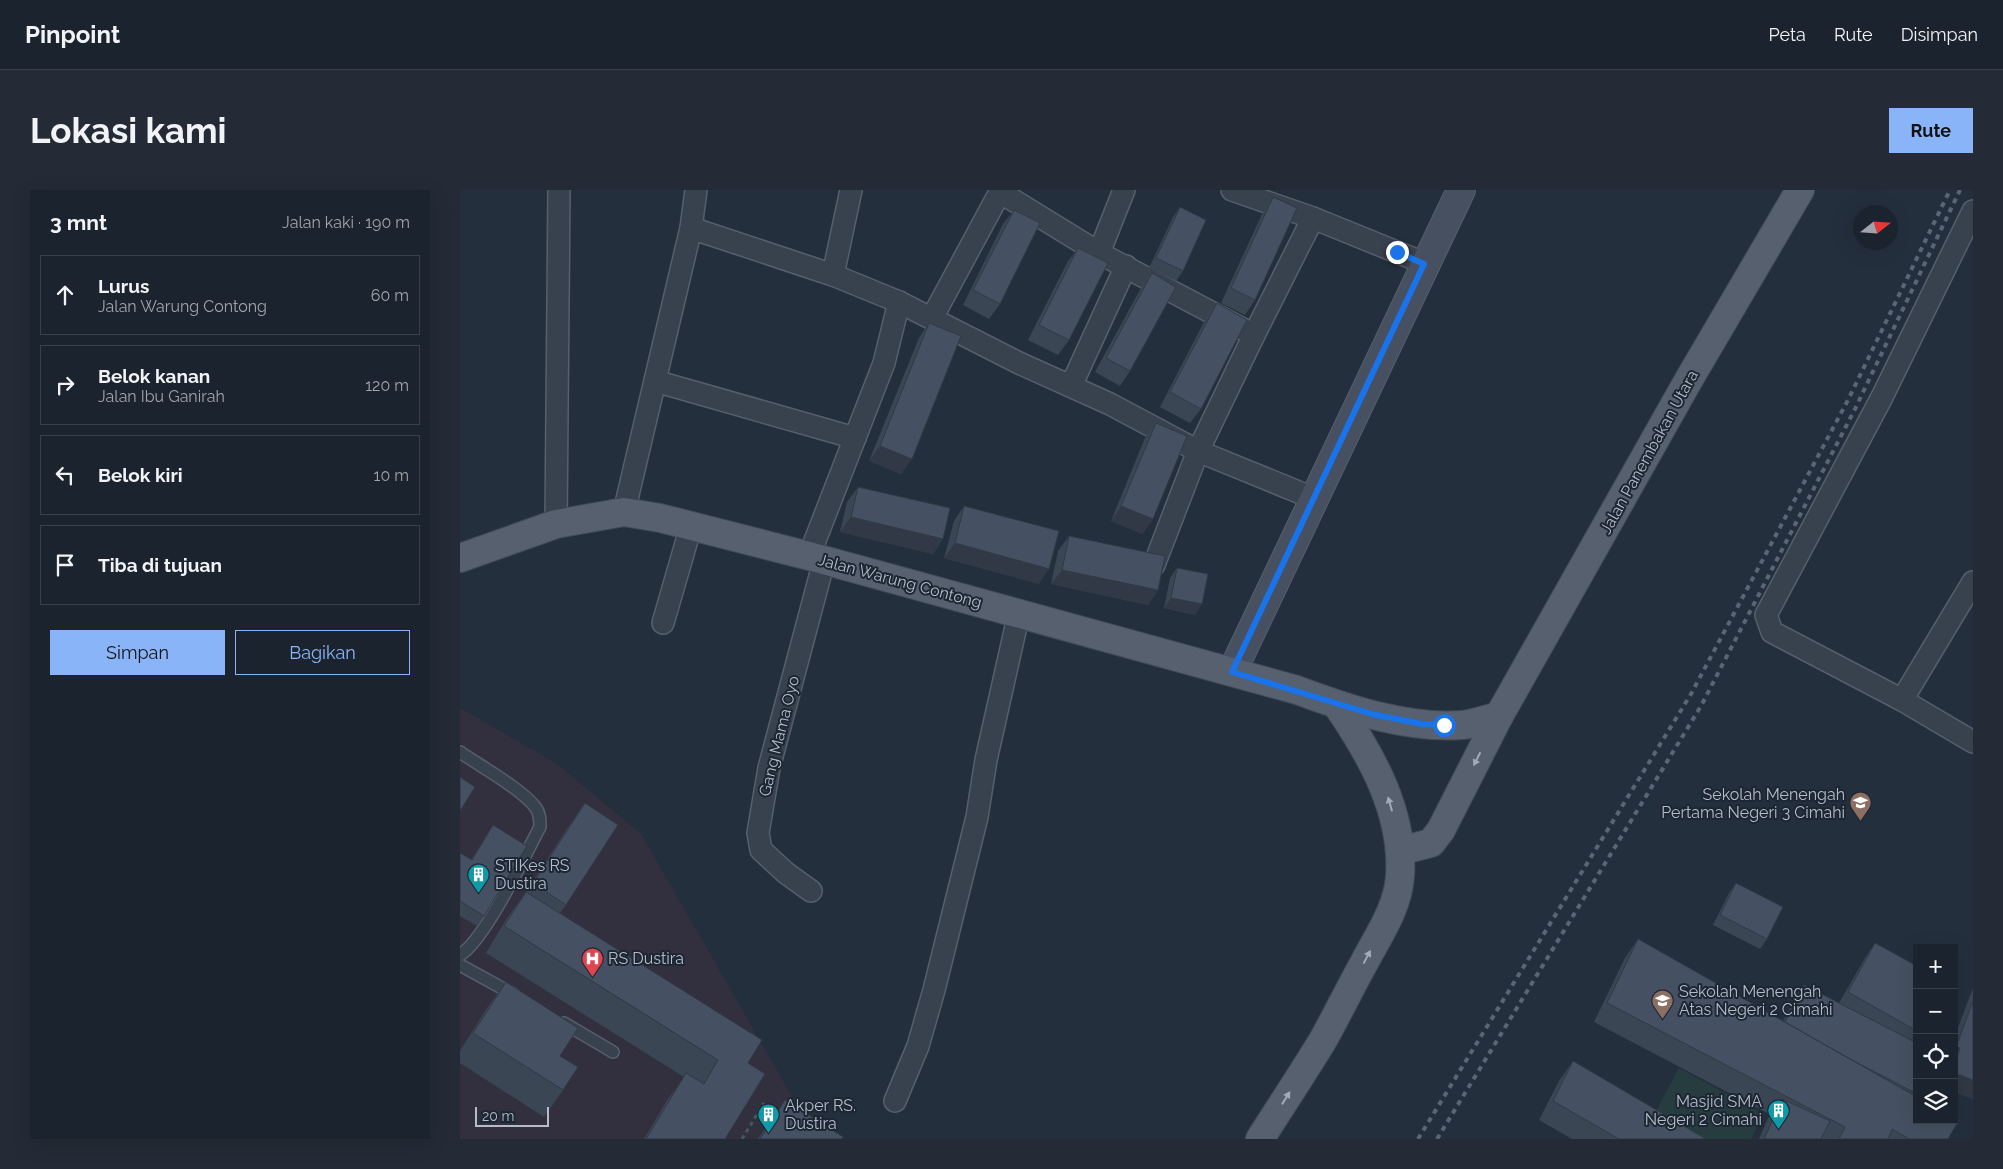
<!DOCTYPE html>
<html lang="id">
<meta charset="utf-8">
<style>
:root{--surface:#1b232e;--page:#242b36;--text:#f1f3f6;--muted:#a0a4aa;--line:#39404a;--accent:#8ab4f8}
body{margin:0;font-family:Raleway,sans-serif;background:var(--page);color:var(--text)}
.controls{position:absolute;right:15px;bottom:15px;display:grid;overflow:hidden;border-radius:0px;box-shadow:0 5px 20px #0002}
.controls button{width:45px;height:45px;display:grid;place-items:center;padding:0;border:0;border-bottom:1px solid var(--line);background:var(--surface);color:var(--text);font:25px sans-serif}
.compass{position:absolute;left:1393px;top:15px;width:45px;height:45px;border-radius:50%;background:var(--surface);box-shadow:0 5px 20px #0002;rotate:73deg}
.scale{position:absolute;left:15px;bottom:12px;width:74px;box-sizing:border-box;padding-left:5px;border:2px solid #b4bcc9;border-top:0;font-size:14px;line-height:18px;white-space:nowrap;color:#b4bcc9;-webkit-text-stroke:4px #1d2633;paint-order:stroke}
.stop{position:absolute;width:15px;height:15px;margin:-11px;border:4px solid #1a73e8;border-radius:50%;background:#fff}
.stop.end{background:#1a73e8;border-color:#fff;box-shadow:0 1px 5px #0008}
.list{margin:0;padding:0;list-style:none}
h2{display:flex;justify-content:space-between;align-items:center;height:65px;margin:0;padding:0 20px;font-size:21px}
h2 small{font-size:16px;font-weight:400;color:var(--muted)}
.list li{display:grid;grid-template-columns:32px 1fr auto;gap:15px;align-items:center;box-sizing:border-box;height:80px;margin:0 10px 10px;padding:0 10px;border:1px solid var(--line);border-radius:0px}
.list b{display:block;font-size:19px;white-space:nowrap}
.list p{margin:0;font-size:16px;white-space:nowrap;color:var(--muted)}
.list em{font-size:16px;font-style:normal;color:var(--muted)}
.actions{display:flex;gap:10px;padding:15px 20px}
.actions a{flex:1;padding:11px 0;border:1px solid var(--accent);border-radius:0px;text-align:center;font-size:18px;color:var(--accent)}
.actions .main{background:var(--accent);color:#111}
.icon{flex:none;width:28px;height:28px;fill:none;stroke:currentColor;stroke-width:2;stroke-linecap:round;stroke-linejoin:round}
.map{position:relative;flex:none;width:1513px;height:949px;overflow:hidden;border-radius:0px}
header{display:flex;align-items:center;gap:30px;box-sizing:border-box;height:70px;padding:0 25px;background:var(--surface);border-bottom:1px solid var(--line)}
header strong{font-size:24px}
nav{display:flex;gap:28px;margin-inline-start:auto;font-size:18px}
.intro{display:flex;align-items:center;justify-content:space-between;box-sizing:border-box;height:120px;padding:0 30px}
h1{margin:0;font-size:35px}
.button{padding:12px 22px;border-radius:0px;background:var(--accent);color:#111;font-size:18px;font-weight:700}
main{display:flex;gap:30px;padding:0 30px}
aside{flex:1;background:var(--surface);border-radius:0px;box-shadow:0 5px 20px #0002}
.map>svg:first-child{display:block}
.medical{fill:#32303f}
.green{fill:#263c3f}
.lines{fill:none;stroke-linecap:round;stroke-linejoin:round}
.lane-casing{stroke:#565f6c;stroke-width:14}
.street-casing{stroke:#565f6c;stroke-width:24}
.secondary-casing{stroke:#565f6c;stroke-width:30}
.primary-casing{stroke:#414a57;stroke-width:30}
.path{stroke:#44595c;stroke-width:3;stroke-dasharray:4 4;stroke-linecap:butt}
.lane{stroke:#38414e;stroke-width:11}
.street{stroke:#38414e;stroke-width:21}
.secondary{stroke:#465061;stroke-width:28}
.primary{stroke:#56606e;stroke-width:28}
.rail{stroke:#5a6575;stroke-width:4;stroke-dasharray:5 5;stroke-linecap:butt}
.wall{fill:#3b4654}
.shaded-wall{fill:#303945}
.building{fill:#455162;stroke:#303945}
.oneway{fill:#a1aab7}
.route{stroke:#1a73e8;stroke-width:6}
.labels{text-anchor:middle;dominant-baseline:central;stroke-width:4;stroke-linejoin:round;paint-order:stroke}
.street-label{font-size:16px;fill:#b4bcc9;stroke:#1d2633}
.poi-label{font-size:16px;fill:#b4bcc9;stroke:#1d2633;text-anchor:start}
</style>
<header>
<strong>Pinpoint</strong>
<nav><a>Peta</a><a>Rute</a><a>Disimpan</a></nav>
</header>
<div class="intro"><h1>Lokasi kami</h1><a class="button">Rute</a></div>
<main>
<aside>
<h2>3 mnt<small>Jalan kaki · 190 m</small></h2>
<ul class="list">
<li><svg class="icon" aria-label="ahead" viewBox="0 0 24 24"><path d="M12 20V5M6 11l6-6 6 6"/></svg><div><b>Lurus</b><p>Jalan Warung Contong</p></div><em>60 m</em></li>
<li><svg class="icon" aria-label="right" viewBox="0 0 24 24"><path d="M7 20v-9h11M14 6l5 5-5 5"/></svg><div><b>Belok kanan</b><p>Jalan Ibu Ganirah</p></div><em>120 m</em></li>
<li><svg class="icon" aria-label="left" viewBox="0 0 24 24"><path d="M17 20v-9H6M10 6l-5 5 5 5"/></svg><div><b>Belok kiri</b></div><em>10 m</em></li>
<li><svg class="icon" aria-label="arrive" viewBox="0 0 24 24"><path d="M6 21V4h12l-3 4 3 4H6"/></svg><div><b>Tiba di tujuan</b></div></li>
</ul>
<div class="actions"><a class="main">Simpan</a><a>Bagikan</a></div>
</aside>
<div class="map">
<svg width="1513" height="949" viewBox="0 0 1513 949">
<rect width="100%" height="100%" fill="#242f3e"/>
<!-- medical -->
<path class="medical" d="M0,518l97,56 84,70 165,287 20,18h-366z"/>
<!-- green -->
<path class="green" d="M1219,878l85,46 -13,25h-79l-24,-13z"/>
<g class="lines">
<defs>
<g id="lane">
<path d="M0,562c20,14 62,37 76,56 4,6 4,12 4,19 -15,28 -55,113 -80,128"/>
<path d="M0,775l53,29"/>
<path d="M104,833l49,29"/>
</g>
<g id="street">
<path d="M772,0l81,28"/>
<path d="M1513,21l-91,186 -116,218 6,17 130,68 71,42"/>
<path d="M231,38l5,-38"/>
<path d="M639,63l25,-63"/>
<path d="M373,85l18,-85"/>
<path d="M472,128l68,-126 99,61 155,82 -56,116 -44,114"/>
<path d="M794,145l59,-117 111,45"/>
<path d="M195,191l200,57"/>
<path d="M611,196l55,-120"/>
<path d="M164,322l67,-284 142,47 66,27 120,61 91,41 88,47 115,47"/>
<path d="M96,334l3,-334"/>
<path d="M349,366l75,-193 15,-61"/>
<path d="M203,433l28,-97"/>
<path d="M1442,510l71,-118"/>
<path d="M351,701l-25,-18 -25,-23 -3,-17 11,-65 55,-207"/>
<path d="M435,911l23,-55 16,-56 43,-173 9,-57 33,-147"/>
</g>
<path id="secondary" d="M772,482l229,-482"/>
<g id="primary">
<path d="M0,368l96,-34 68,-12 36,6 149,38 488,134c51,19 109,39 165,35 12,-1 25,-6 37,-9"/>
<path d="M940,661l31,-8 10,-13 58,-114 189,-335 112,-191"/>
<path d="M800,949c21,-33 43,-66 63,-99 14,-25 27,-52 41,-77 14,-27 34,-55 36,-87 4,-63 -28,-120 -63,-171"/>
</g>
</defs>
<!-- lane casing -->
<use href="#lane" class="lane-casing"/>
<!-- street casing -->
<use href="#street" class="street-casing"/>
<!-- secondary casing -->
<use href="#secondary" class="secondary-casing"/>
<!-- primary casing -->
<use href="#primary" class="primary-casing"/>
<!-- path -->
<path class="path" d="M282,949l22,-36"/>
<!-- lane -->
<use href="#lane" class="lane"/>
<!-- street -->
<use href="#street" class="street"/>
<!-- secondary -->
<use href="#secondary" class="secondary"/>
<!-- primary -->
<use href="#primary" class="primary"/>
<!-- rail -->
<g class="rail">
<path d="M958,949l273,-445 157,-294 102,-210"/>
<path d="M977,949l264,-433 154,-297 105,-219"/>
</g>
</g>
<!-- wall -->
<g class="wall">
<path d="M813,7l-18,103 -10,15 -24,-12 42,-91z"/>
<path d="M720,17l3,64 -7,10 -27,-13 24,-51z"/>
<path d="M554,20l-14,94 -11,15 -26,-14 40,-81z"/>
<path d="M618,58l-9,92 -11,15 -30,-15 39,-77z"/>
<path d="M692,83l-22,98 -10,15 -25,-14 46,-84z"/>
<path d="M757,113l-16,106 -11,14 -30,-16 46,-89z"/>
<path d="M469,133l-28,151 -32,-13 50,-123z"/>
<path d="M696,233l-3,96 -11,15 -31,-13 34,-83z"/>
<path d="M398,297l85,52 -10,15 -93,-22 7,-30z"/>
<path d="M504,316l75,78 -95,-26 10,-37z"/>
<path d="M609,346l89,54 -10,15 -97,-21 7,-33z"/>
<path d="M717,378l18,47 -31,-7 6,-30z"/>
<path d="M125,613l-19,102 -6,8 188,150 -23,76h-81l24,-40 16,-22 -198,-124 21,-35 19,-26 40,-62z"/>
<path d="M33,635l-9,91 -7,10 -17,-10v-63l11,7z"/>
<path d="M1276,693l31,56 -7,10 -47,-24 16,-32z"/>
<path d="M1178,749l145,82 11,-21 10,-15 35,18 26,-45 10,-15 42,23v154l31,19h-189l9,-21 3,-3 -177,-93 31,-64z"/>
<path d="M46,792l57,108 -19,27 -84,-54v-12l27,-43z"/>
<path d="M1513,798v111l-19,-7v-54z"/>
<path d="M1113,871l133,78h-134l-33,-19 20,-39z"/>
<path d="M325,910l57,39h-84z"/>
</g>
<!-- shaded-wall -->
<g class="shaded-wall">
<path d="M420,256l32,13 -11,15 -32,-13z"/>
<path d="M661,316l32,13 -11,15 -31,-13z"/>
<path d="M391,327l92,22 -10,15 -93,-22z"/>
<path d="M495,353l94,26 -10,15 -95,-26z"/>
<path d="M602,380l96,20 -10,15 -97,-21z"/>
<path d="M711,408l31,6 -7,11 -31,-7z"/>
<path d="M1496,857l4,1 -6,8v-7z"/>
<path d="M1494,883l19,7v19l-19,-7z"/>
</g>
<!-- building -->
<g class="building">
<path d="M813,7l24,11 -42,92 -24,-12z"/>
<path d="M720,17l26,13 -23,51 -27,-13z"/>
<path d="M554,20l26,13 -40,81 -27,-14z"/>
<path d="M618,58l30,15 -39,77 -30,-15z"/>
<path d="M692,83l24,14 -46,84 -24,-13z"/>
<path d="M757,113l30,17 -46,89 -31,-17z"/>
<path d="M469,133l32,13 -49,123 -32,-13z"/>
<path d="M696,233l31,13 -34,83 -32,-13z"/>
<path d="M398,297l92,21 -7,31 -92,-22z"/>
<path d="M504,316l95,25 -10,38 -94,-26z"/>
<path d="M609,346l96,20 -7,34 -96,-20z"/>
<path d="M717,378l31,6 -6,30 -31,-6z"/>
<path d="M0,587l15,10 -15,24z"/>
<path d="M125,613l33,22 -52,80 -33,-22z"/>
<path d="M33,635l34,21 -43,70 -24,-15v-48l12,7z"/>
<path d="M1276,693l47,24 -16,32 -47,-24z"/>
<path d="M66,702l236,148 -14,23 17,11 -40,65h-79l40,-66 18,11 14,-24 -214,-134z"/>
<path d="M1178,749l279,158v23h37v-2l5,2 -11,19h-39l-17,-10 -4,10h-49l6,-12 -238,-124z"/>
<path d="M1415,753l42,23v65l-69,-39z"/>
<path d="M46,792l72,46 -18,28 18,11 -15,23 -90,-57z"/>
<path d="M1344,795l113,58v51l-65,-34 -67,-38z"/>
<path d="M1513,811v79l-19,-7v-10l6,-15 -4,-1z"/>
<path d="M1113,871l133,78h-87l-66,-38z"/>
<path d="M1322,909l48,22 -9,18h-57z"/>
<path d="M325,910l58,37 -1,2h-82z"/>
</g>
<!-- one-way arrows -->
<defs><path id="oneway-solid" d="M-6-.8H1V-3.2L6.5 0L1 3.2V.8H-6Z" transform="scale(1.25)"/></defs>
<g class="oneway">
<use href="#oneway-solid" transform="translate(1017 569) rotate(117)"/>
<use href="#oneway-solid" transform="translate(930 614) rotate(-106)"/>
<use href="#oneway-solid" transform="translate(907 767) rotate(-62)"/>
<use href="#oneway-solid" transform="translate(826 908) rotate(-58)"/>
</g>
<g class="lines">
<!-- route -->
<path class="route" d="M937,62l27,12 -192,408 140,42 50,10 22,1"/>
</g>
<!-- icons -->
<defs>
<symbol id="school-pin" viewBox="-11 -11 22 30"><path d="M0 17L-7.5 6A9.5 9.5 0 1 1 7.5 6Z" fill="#8d6e63" stroke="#1d2633"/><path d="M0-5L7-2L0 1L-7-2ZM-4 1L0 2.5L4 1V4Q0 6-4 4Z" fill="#fff"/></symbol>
<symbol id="building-pin" viewBox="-11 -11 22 30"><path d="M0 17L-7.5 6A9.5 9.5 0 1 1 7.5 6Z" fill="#0f9aa8" stroke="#1d2633"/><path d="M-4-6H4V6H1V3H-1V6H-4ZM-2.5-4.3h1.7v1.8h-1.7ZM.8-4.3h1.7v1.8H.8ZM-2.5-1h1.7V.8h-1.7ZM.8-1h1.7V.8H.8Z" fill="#fff"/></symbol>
<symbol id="hospital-pin" viewBox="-11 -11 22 30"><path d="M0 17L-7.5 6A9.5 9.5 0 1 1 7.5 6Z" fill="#e0444e" stroke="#1d2633"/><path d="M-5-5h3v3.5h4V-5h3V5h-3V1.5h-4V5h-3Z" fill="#fff"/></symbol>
</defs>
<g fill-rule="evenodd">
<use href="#school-pin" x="1388" y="600" width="25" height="34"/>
<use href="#building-pin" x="6" y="672" width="25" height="34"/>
<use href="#hospital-pin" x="120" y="756" width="25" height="34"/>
<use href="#school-pin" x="1190" y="798" width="25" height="34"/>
<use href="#building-pin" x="1306" y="908" width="25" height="34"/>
<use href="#building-pin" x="296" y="912" width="25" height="34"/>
</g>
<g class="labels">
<!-- street labels -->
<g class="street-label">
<text transform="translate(1189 262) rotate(-61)">Jalan Panembakan Utara</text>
<text transform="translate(440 391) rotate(15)">Jalan Warung Contong</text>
<text transform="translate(319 546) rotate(-76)">Gang Mama Oyo</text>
</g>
<!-- poi labels -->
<g class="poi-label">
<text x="1385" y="604" text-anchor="end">Sekolah Menengah<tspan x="1385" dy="18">Pertama Negeri 3 Cimahi</tspan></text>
<text x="35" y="675">STIKes RS<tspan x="35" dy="18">Dustira</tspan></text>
<text x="148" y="768">RS Dustira</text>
<text x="1219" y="801">Sekolah Menengah<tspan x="1219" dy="18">Atas Negeri 2 Cimahi</tspan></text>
<text x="1302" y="911" text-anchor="end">Masjid SMA<tspan x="1302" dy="18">Negeri 2 Cimahi</tspan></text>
<text x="325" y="915">Akper RS.<tspan x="325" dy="18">Dustira</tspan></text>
</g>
</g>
</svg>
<div class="controls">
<button>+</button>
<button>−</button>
<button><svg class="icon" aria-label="locate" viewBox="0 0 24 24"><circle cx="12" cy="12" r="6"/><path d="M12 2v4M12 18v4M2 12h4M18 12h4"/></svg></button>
<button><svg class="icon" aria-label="layers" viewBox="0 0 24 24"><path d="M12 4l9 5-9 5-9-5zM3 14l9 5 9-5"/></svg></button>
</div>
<svg class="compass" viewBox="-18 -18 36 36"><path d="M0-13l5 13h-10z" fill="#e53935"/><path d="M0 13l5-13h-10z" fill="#a0a4aa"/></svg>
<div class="scale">20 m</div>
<div class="stop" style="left:984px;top:535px"></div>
<div class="stop end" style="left:937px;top:62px"></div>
</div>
</main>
